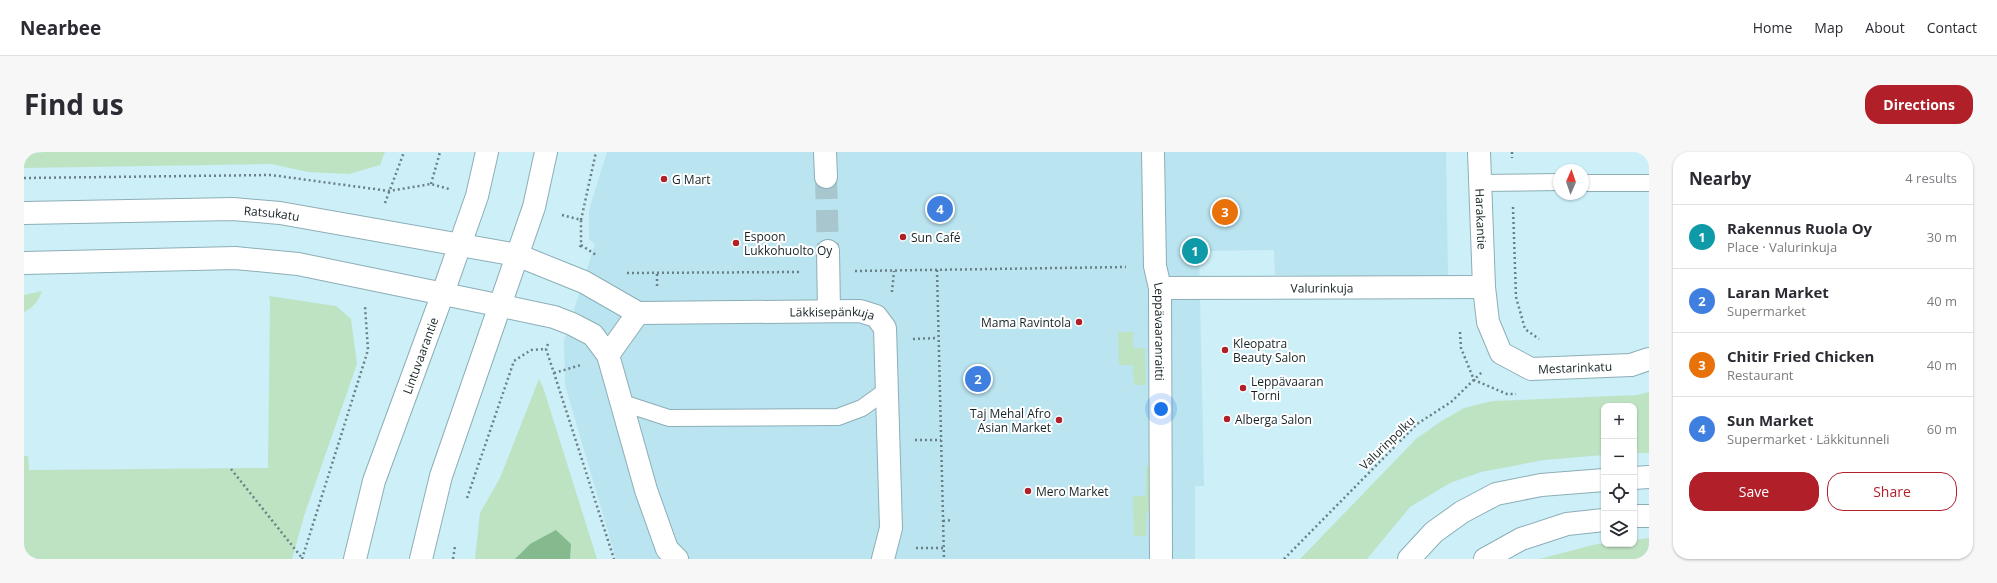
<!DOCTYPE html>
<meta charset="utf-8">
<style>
:root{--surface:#fff;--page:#f7f7f7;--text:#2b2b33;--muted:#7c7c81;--line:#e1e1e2;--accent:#b11f29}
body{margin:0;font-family:"Open Sans",sans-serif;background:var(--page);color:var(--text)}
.controls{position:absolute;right:12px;bottom:12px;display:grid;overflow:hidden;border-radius:8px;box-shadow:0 1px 3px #0004}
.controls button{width:36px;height:36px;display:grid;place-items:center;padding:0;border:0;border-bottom:1px solid var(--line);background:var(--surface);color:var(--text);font:20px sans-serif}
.compass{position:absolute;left:1529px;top:12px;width:36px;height:36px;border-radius:50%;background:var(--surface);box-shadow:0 1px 3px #0004;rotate:2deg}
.you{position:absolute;left:1137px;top:257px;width:14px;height:14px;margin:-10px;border:3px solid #fff;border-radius:50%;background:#1a73e8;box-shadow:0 0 0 6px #1a73e833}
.badge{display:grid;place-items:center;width:26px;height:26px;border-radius:50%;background:var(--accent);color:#fff;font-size:13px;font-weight:700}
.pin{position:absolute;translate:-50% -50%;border:2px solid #fff;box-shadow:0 1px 4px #0006}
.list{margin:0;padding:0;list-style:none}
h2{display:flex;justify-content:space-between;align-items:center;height:52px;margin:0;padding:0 16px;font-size:17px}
h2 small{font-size:13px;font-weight:400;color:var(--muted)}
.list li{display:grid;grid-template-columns:26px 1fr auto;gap:12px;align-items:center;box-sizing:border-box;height:64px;padding:0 16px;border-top:1px solid var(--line)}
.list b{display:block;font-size:15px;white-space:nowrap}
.list p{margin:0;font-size:13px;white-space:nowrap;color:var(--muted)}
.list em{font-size:13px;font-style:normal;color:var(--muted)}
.actions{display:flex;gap:8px;padding:12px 16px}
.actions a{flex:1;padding:9px 0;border:1px solid var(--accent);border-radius:16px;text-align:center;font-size:14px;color:var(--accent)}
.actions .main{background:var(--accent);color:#fff}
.icon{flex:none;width:22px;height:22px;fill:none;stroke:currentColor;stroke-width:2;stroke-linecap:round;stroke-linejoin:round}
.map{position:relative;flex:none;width:1625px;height:407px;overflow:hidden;border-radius:16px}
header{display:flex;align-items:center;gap:24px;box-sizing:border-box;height:56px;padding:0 20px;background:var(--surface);border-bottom:1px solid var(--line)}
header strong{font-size:19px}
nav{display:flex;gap:22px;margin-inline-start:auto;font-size:14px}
.intro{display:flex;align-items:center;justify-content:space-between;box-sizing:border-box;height:96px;padding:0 24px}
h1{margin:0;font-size:28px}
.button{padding:10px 18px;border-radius:16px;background:var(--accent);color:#fff;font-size:14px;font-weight:700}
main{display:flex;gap:24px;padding:0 24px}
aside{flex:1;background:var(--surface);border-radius:16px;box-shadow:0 1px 3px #0004}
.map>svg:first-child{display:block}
.built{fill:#b9e4f0}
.green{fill:#bee3c3}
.forest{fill:#85ba8e}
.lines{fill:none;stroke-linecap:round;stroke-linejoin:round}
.street-tunnel{stroke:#a7c6ce;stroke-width:22;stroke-dasharray:22 11;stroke-linecap:butt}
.lane-casing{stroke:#8daeb7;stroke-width:18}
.street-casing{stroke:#8daeb7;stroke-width:24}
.secondary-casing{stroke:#8daeb7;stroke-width:24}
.highway-casing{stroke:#8daeb7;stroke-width:24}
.path{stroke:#698086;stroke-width:2.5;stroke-dasharray:2 3;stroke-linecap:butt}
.lane{stroke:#fff;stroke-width:16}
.street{stroke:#fff;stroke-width:22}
.secondary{stroke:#fff;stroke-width:22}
.highway{stroke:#fff;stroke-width:22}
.poi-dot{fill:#b11f29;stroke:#fff;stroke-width:1.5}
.labels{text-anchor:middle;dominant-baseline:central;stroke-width:4;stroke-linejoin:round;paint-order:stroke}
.poi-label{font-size:12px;fill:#152225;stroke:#fff;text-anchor:start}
.street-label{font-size:12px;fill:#152225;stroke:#fff}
</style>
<header>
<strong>Nearbee</strong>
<nav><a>Home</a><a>Map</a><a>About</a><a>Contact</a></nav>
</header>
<div class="intro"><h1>Find us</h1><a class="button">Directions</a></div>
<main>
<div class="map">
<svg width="1625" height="407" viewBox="0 0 1625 407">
<rect width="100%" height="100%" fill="#cceff8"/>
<!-- built -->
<path class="built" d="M583,0h839l2,126 -173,-3 -1,-25 -75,1 5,235h-9v73h-579l-51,-174 -1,-44 31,-97 -6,-5v-29z"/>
<!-- green -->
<g class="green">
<path d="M21,0h340l-5,13 -31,9 -41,-2 -37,-8 -247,4v-14z"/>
<path d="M18,139c-3,9 -9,17 -18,21v-17z"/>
<path d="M245,144l67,10 15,13 6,45 -53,152 -12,43h-268v-103h4l1,14 239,-2 2,-166z"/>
<path d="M1094,180h15v16h12l1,37h-12l-1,-20h-14z"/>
<path d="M515,227l4,8 54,172h-122l5,-46 20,-35z"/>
<path d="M1625,240v61h-15v-47h-30v49l-60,5 -63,12 -31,11 -40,24 -43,52h-67l116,-120 24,-17 24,-14 29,-7 144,-6z"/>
<path d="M1122,314h12v46h-11l-1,24h-12l-1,-40h13z"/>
<path d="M1625,386v21h-110l58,-15h37v-4z"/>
</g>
<!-- forest -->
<path class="forest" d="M532,378l15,14 -1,15h-55l15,-15z"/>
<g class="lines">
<!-- street-tunnel -->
<path class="street-tunnel" d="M802,25l2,74"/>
<defs>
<g id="lane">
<path d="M1455,31l80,-1"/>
<path d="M1559,31h66"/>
<path d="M599,251l46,15 169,-1 24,-9 25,-18"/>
</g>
<g id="street">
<path d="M801,0l1,25"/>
<path id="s1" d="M1129,0l2,114 5,22 1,271"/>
<path d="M804,99l1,60"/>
<path d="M493,103l67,27 54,31"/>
<path id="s2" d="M1136,136l324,-1"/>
<path d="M478,154l52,11 18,7 21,11 15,20 38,135 21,59 10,10"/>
<path id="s3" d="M584,203l30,-42 222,-2 16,5 9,12 6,200 -8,31"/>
</g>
<g id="secondary">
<path id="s4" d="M1455,0l5,135 4,35 13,31 30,16 100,-4 18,-6"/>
<path id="s5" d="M0,61l209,-4 47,4 237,42"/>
<path d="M0,111l211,-5 63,6 204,42"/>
<path id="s6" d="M331,407l19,-78 69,-188 34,-97 10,-44"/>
<path d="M397,407l20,-83 93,-269 12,-55"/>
</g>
<g id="highway">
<path d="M1610,326l15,-1"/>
<path d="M1610,364h15"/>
<path d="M1385,407l25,-27 28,-20 34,-18 45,-9 63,-5"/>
<path d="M1461,407l36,-20 46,-15 37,-4"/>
</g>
</defs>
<!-- lane casing -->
<use href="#lane" class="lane-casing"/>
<!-- street casing -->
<use href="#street" class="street-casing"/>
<!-- secondary casing -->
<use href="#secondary" class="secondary-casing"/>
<!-- highway casing -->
<use href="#highway" class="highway-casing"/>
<!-- path -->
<g class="path">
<path d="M1488,0v6"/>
<path d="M0,26l247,-3 118,16 42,-7 18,5"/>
<path d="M407,32l9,-32"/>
<path d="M361,51l19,-51"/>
<path d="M1489,55l3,90 9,32 14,10"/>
<path d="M538,63l19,5v25l-2,5"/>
<path d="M557,68l15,-68"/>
<path d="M557,93l15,10"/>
<path d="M913,118l7,289"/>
<path d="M831,119l271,-4"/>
<path d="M603,121l173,-1"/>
<path d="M633,134v-13"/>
<path d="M868,140l2,-21"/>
<path d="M1436,180l1,16 13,32 33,14h9"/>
<path d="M889,187l25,-1"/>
<path d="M524,192l-2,5 8,24 60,186"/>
<path d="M530,221l27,-8"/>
<path d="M891,288h26"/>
<path d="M207,317l71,89"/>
<path d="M443,346l47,-137 17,-11 15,-1"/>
<path d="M919,369l10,-1"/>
<path d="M892,396h28"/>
<path d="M278,407l66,-209 -3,-44"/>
<path d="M429,407l2,-13"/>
<path d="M1260,407l133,-135 34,-22 31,-30"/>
</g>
<!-- lane -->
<use href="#lane" class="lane"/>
<!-- street -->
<use href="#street" class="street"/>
<!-- secondary -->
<use href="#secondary" class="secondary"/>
<!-- highway -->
<use href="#highway" class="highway"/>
</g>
<!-- markers -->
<g class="poi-dot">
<circle cx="640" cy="27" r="4"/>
<circle cx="879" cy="85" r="4"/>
<circle cx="712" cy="91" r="4"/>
<circle cx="1055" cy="170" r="4"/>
<circle cx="1201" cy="198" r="4"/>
<circle cx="1219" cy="236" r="4"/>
<circle cx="1203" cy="267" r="4"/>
<circle cx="1035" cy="268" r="4"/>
<circle cx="1004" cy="339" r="4"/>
</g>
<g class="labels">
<!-- poi labels -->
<g class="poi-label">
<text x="648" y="27">G Mart</text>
<text x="720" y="84">Espoon<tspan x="720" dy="14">Lukkohuolto Oy</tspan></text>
<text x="887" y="85">Sun Café</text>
<text x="1047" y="170" text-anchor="end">Mama Ravintola</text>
<text x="1209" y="191">Kleopatra<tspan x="1209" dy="14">Beauty Salon</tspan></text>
<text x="1227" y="229">Leppävaaran<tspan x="1227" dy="14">Torni</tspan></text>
<text x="1027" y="261" text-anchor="end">Taj Mehal Afro<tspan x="1027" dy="14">Asian Market</tspan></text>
<text x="1211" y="267">Alberga Salon</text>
<text x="1012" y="339">Mero Market</text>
</g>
<!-- street labels -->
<g class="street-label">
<text stroke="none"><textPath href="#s5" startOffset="248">Ratsukatu</textPath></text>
<text stroke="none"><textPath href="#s4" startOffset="67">Harakantie</textPath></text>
<text stroke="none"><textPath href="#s2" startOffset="162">Valurinkuja</textPath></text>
<text stroke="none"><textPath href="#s3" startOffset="246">Läkkisepänkuja</textPath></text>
<text stroke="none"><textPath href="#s1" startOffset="180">Leppävaaranraitti</textPath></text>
<text stroke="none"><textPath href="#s6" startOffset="214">Lintuvaarantie</textPath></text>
<text stroke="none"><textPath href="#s4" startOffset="282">Mestarinkatu</textPath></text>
<text transform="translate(1363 291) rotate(-44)">Valurinpolku</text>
</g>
</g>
</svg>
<div class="controls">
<button>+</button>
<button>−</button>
<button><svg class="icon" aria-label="locate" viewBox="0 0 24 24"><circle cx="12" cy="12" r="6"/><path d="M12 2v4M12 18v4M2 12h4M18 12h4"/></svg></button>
<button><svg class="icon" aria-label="layers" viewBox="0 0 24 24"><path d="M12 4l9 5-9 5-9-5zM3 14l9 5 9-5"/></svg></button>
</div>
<svg class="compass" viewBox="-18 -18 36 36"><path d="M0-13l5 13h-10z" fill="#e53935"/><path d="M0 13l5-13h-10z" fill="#7c7c81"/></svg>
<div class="you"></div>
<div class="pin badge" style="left:1171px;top:99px;background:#0f9aa8">1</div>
<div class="pin badge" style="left:954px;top:227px;background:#3f7fe0">2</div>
<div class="pin badge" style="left:1201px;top:60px;background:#e8710a">3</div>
<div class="pin badge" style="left:916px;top:57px;background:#3f7fe0">4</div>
</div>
<aside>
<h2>Nearby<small>4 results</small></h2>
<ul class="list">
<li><span class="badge" style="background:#0f9aa8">1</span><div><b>Rakennus Ruola Oy</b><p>Place · Valurinkuja</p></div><em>30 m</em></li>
<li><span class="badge" style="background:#3f7fe0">2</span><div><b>Laran Market</b><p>Supermarket</p></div><em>40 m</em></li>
<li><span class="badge" style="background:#e8710a">3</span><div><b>Chitir Fried Chicken</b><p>Restaurant</p></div><em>40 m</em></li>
<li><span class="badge" style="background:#3f7fe0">4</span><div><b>Sun Market</b><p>Supermarket · Läkkitunneli</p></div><em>60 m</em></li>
</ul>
<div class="actions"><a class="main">Save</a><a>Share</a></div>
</aside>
</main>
